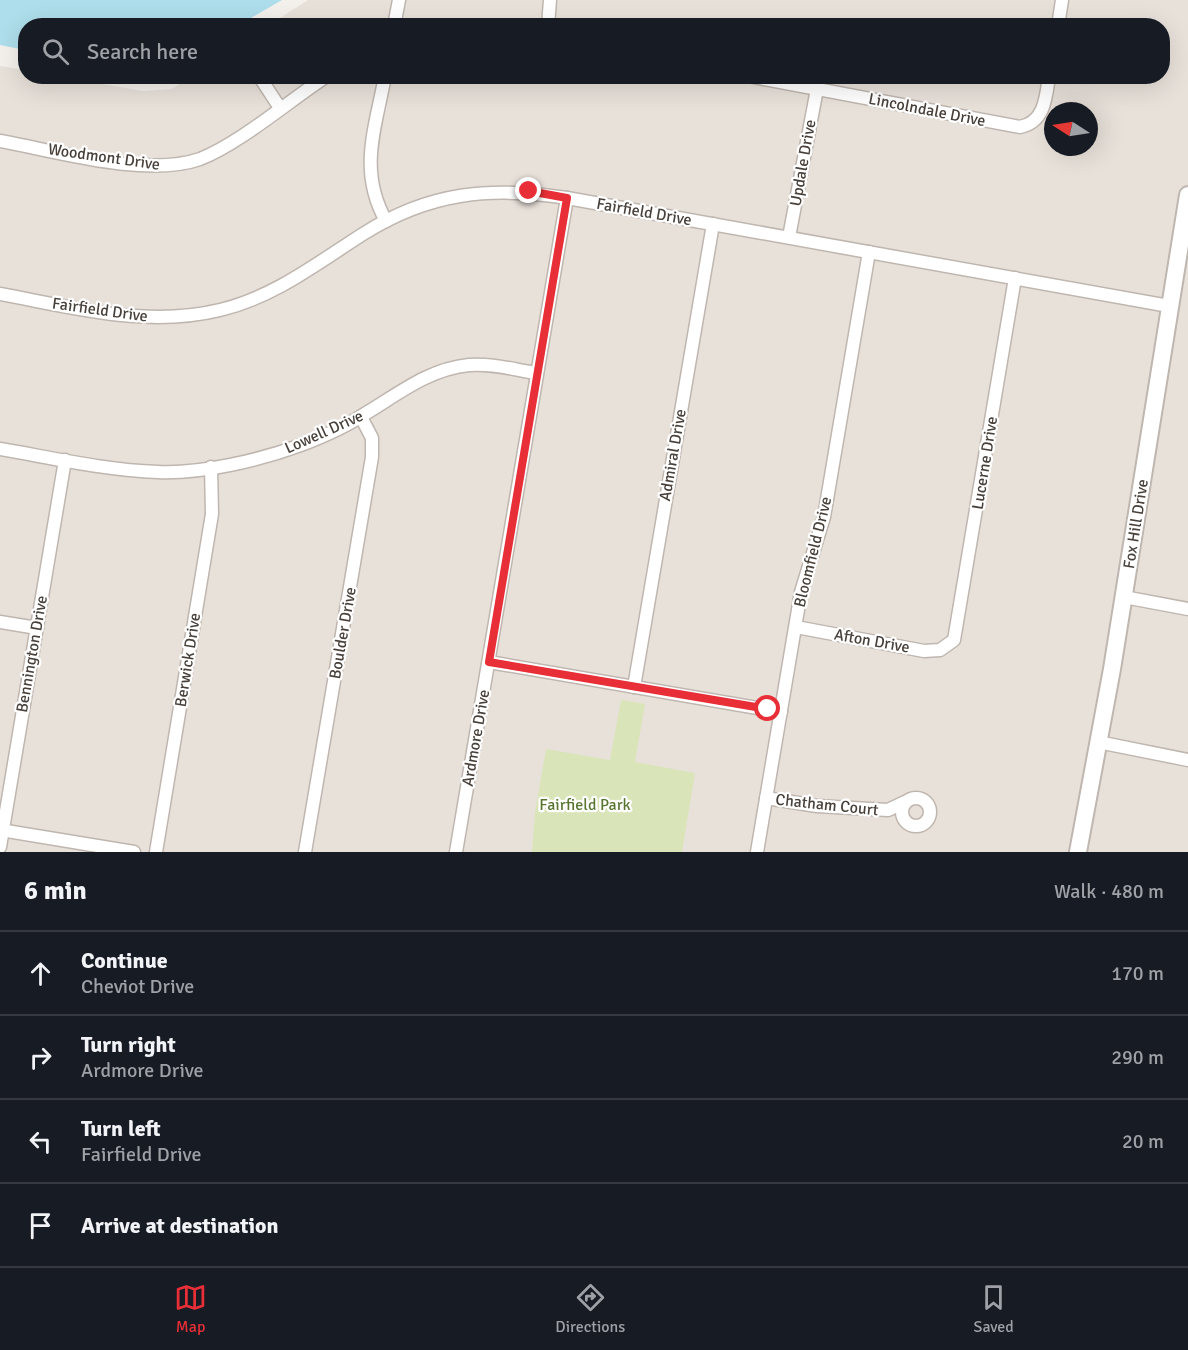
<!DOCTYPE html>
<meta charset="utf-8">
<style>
:root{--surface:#171b24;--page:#242831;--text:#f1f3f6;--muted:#9ea1a6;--line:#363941;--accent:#e82f37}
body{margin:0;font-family:Signika,sans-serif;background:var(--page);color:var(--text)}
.compass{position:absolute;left:1044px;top:102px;width:54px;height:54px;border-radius:50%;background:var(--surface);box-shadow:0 6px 24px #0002;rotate:282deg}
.stop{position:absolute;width:18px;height:18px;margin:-14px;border:4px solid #e82f37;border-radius:50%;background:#fff}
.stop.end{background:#e82f37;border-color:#fff;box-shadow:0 2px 6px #0008}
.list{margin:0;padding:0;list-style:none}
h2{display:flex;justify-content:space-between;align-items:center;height:78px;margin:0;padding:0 24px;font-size:26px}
h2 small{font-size:20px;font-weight:400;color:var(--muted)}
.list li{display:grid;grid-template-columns:39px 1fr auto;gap:18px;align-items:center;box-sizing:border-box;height:84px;padding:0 24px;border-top:2px solid var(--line)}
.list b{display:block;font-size:22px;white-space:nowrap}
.list p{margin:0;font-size:20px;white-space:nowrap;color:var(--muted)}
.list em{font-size:20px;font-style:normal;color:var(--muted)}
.icon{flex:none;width:33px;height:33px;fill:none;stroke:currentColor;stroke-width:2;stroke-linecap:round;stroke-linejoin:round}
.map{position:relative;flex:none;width:1188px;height:852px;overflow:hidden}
.search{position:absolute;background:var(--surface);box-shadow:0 6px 24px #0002;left:18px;right:18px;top:18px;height:66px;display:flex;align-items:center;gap:15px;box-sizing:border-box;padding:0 21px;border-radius:24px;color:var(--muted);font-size:22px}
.sheet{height:414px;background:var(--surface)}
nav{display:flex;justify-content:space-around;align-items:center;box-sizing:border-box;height:84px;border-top:2px solid var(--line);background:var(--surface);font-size:16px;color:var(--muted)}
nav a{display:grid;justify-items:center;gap:3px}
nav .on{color:var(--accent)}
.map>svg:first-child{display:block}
.residential{fill:#e8e1da;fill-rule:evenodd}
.green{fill:#d9e5b8}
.water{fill:#aedeeb}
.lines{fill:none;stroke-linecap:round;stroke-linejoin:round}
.minor-casing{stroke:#bfb6af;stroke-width:15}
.tertiary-casing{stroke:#bfb6af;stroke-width:20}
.minor{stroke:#fff;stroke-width:12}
.tertiary{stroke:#fff;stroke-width:16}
.route{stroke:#e82f37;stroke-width:8}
.labels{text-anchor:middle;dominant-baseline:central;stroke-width:4.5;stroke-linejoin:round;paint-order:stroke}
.street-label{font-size:16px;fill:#48403a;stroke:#fff}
.park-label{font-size:16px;fill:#597631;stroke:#fff}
</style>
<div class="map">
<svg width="1188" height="852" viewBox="0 0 1188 852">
<rect width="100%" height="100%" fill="#f4f0ec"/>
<!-- residential -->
<path class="residential" d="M308,0h880v852h-1188v-786l25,4 1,6 36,1 81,14 29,-2 19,-13h971v-50l-893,-1zM1053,111h36v36h-36z"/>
<!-- green -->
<path class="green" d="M621,700l24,4 -10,58 60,11 -13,79h-150l3,-40 11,-63 64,11z"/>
<!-- water -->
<path class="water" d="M0,0h282l-43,25 -213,1 -1,24 -25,-5z"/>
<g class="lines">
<defs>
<g id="minor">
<path d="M394,26l5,-26"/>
<path d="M548,26l2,-26"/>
<path d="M1058,26l4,-26"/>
<path d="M259,76l21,32"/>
<path d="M385,76c-10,54 -27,95 1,145"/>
<path d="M748,76l272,51c25,-5 26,-30 29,-51"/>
<path d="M0,141c56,10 146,37 200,18 39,-15 90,-59 127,-83"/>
<path d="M789,237l28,-148"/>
<path d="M0,294c72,13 146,34 220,16 54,-13 96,-46 143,-76 66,-42 128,-48 204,-36l602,108"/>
<path d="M0,449c53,9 105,21 158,23 43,2 103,-12 143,-27 21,-8 44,-18 62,-30 34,-20 65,-46 106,-50 23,-2 46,5 68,8"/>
<path d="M1124,597l64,12"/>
<path d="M0,622l37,6"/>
<path d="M796,627l128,24 16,-1 14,-10 61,-362"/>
<path d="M489,662l292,50"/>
<path d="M634,687l79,-463"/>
<path d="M1098,742l90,18"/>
<circle cx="916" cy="812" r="14"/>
<path d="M766,798l51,8 71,4 17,-8"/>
<path d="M0,830l134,22"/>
<path d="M0,847l65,-387"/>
<path d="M156,852l56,-338 -1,-47"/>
<path d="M305,852l67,-395v-19l-11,-21"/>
<path d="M456,852l111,-654"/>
<path d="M757,852l44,-260 23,-75 45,-265"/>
</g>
<path id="tertiary" d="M1078,852l34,-183 76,-474"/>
</defs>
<!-- minor casing -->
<use href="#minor" class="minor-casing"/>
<!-- tertiary casing -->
<use href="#tertiary" class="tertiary-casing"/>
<!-- minor -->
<use href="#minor" class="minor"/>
<!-- tertiary -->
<use href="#tertiary" class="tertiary"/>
</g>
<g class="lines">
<!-- route -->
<path class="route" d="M529,191l38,7 -78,464 279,47"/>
</g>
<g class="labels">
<!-- street labels -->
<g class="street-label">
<text transform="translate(927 110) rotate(11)">Lincolndale Drive</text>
<text transform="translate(104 157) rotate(8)">Woodmont Drive</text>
<text transform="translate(803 163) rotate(-80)">Updale Drive</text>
<text transform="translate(644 212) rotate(10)">Fairfield Drive</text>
<text transform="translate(100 310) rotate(8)">Fairfield Drive</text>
<text transform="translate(324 432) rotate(-24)">Lowell Drive</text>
<text transform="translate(673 455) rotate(-80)">Admiral Drive</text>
<text transform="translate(985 463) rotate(-81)">Lucerne Drive</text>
<text transform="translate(1136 524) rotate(-81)">Fox Hill Drive</text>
<text transform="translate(813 552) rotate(-76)">Bloomfield Drive</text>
<text transform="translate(343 633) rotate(-80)">Boulder Drive</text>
<text transform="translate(872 641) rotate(10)">Afton Drive</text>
<text transform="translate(32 654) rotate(-80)">Bennington Drive</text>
<text transform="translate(188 660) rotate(-81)">Berwick Drive</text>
<text transform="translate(476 738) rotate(-80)">Ardmore Drive</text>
<text transform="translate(827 805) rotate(6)">Chatham Court</text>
</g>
<!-- park labels -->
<g class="park-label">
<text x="585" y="805">Fairfield Park</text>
</g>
</g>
</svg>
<svg class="compass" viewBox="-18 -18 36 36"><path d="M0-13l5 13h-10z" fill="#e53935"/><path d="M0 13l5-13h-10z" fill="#9ea1a6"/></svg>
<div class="stop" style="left:768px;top:709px"></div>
<div class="stop end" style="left:529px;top:191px"></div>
<div class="search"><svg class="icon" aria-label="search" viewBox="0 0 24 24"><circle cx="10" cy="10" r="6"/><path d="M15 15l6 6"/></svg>Search here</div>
</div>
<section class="sheet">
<h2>6 min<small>Walk · 480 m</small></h2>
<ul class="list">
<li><svg class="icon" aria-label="ahead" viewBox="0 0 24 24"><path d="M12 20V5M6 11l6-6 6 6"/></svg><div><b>Continue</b><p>Cheviot Drive</p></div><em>170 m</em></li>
<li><svg class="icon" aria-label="right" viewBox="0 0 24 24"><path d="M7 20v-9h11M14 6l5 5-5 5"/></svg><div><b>Turn right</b><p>Ardmore Drive</p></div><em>290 m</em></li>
<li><svg class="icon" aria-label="left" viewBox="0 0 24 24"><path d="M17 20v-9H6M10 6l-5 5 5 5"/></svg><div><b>Turn left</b><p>Fairfield Drive</p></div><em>20 m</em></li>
<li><svg class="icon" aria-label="arrive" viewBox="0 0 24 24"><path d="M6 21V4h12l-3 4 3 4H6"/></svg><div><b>Arrive at destination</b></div></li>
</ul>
</section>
<nav>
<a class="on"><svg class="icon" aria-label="map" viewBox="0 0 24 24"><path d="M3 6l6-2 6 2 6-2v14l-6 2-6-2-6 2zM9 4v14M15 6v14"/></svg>Map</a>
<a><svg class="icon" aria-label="directions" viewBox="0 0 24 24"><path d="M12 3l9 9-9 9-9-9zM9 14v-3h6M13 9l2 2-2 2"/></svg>Directions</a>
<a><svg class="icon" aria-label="saved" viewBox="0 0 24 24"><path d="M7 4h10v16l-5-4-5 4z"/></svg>Saved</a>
</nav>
